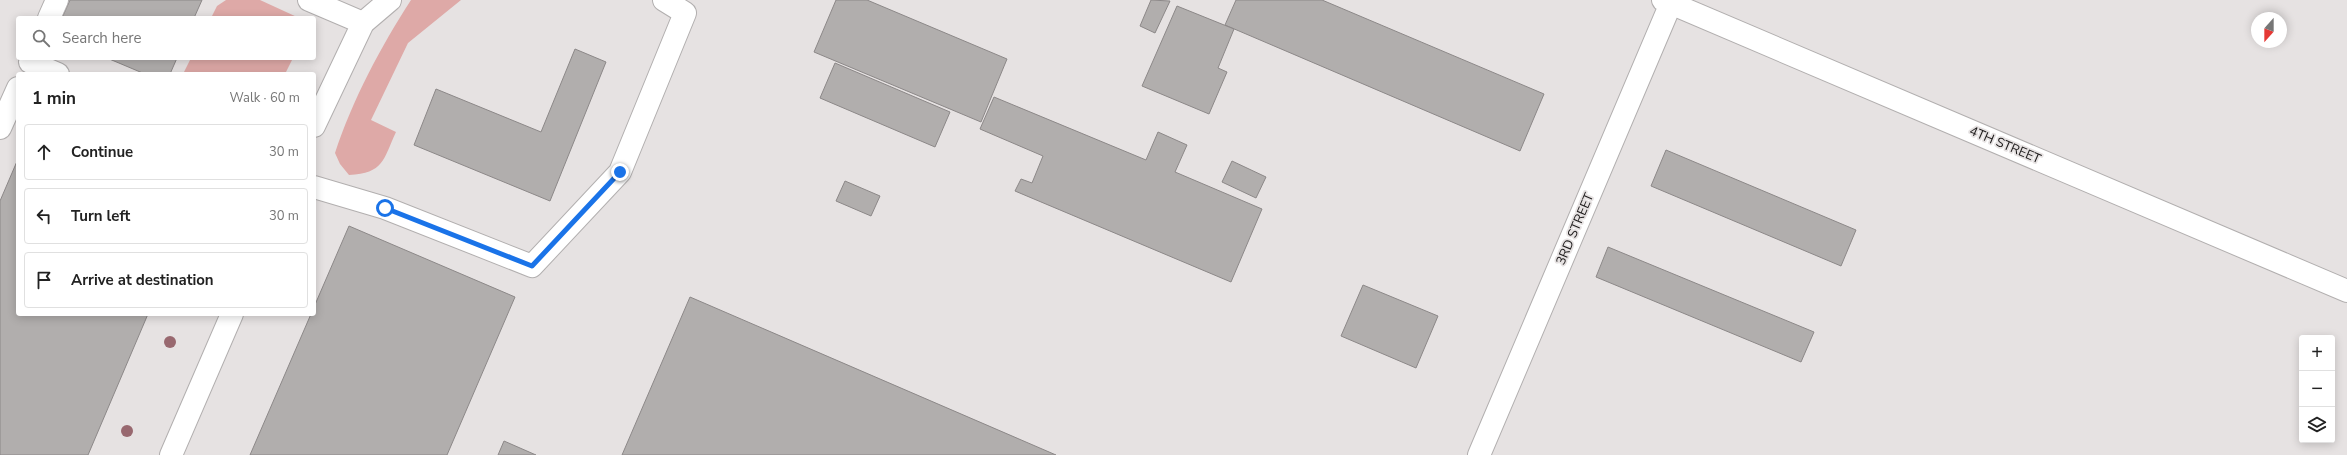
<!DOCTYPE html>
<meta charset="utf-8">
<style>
:root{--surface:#fff;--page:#f6f6f6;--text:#222;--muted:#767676;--line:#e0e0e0}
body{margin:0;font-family:"Nunito Sans",sans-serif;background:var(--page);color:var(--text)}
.controls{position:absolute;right:12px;bottom:12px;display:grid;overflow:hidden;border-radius:4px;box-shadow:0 2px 10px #0003}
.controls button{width:36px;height:36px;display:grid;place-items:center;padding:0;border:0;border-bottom:1px solid var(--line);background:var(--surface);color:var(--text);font:20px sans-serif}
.compass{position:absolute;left:2251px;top:12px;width:36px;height:36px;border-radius:50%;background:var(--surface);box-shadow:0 2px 10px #0003;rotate:201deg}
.stop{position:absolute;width:12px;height:12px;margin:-9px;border:3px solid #1a73e8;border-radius:50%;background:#fff}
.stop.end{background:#1a73e8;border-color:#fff;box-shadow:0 1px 4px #0008}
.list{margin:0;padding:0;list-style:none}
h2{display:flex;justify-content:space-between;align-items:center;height:52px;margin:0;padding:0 16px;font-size:17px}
h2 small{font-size:13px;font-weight:400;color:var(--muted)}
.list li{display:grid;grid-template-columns:26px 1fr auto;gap:12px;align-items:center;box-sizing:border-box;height:56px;margin:0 8px 8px;padding:0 8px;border:1px solid var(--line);border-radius:4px}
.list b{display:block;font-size:15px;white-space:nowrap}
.list em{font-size:13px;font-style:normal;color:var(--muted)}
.icon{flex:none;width:22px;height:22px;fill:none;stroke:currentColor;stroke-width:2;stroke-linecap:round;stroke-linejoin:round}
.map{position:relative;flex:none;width:2347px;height:455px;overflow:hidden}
.search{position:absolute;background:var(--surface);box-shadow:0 2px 10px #0003;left:16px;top:16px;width:300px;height:44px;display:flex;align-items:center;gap:10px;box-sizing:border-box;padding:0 14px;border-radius:4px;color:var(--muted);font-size:15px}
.panel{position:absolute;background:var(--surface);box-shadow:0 2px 10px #0003;left:16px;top:72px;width:300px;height:244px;border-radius:4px}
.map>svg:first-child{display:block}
.green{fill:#dea9a7}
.building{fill:#b1aead;stroke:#8c8888}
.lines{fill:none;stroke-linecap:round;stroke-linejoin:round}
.minor-casing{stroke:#b2afaf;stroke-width:24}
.major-casing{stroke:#b2afaf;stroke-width:24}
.minor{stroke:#fff;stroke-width:22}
.major{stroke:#fff;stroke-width:22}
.tree{fill:#98686f}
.route{stroke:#1a73e8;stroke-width:5}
.labels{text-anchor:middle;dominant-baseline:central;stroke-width:3.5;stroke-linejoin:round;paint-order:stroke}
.street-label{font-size:13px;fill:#1c1a1a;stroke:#e6e2e2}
</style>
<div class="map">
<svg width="2347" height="455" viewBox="0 0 2347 455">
<rect width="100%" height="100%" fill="#e6e2e2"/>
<!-- green -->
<g class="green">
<path d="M226,0h34l37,17 -86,1 6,-12z"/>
<path d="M411,0h50l-53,43 -37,77 25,12c-13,28 -12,41 -47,43l-9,-11 -5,-11c17,-52 46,-107 76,-153z"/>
<path d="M191,58h102l-8,16h-102z"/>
</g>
<!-- building -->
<g class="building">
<path d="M70,0h132l-8,18h-132z"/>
<path d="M836,0h31l140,59 -26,63 -167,-70z"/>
<path d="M1151,0l19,1 -15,32 -15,-7z"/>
<path d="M1236,0h86l222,94 -24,57 -295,-126z"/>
<path d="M1177,6l57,23 -16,39 9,4 -18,42 -67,-28z"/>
<path d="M575,49l31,13 -56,139 -136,-56 22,-56 105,43z"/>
<path d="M107,58h70l-7,16h-25z"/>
<path d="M835,63l115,49 -15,35 -115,-49z"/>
<path d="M994,97l152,63 12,-28 29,13 -12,27 87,37 -31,73 -216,-91 6,-12 11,4 11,-27 -63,-27z"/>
<path d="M1666,150l190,80 -15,36 -190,-80z"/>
<path d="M18,159v155h130l-60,141h-88v-254z"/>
<path d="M1232,161l34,16 -10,21 -34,-16z"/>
<path d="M845,181l35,15 -9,20 -35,-15z"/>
<path d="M349,226l166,71 -68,158h-197l61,-141h3v-7z"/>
<path d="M1608,247l206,85 -13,30 -205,-85z"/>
<path d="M1363,285l75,31 -22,52 -75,-32z"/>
<path d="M690,297l366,158h-434z"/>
<path d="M504,441l32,14h-38z"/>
</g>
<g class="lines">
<defs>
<g id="minor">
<path d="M309,0l54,23"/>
<path d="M49,18l8,-18"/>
<path d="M30,62l28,12"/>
<path d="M314,126l49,-103 27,-23"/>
<path d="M0,128l18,-40"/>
<path d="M314,187l71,21 147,58 88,-94 65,-159 -21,-13"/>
<path d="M171,455l61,-141"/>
<path d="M1479,455l192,-452"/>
</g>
<path id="major" d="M1663,0l684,291"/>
</defs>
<!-- minor casing -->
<use href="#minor" class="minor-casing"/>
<!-- major casing -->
<use href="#major" class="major-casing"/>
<!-- minor -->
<use href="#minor" class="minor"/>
<!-- major -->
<use href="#major" class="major"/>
</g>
<!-- trees -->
<g class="tree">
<circle cx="170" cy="342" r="6"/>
<circle cx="127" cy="431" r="6"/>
</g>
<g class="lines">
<!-- route -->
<path class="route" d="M385,208l147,58 88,-94"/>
</g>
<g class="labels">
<!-- street labels -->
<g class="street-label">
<text transform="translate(2005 145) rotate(23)">4TH STREET</text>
<text transform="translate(1575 229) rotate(-67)">3RD STREET</text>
</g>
</g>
</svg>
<div class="controls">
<button>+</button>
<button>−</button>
<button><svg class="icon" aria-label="layers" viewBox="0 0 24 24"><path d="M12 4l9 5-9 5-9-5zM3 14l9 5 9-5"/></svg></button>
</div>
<svg class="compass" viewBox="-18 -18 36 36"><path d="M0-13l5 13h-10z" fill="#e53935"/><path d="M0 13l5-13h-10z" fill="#767676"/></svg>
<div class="stop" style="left:385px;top:208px"></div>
<div class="stop end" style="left:620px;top:172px"></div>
<div class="search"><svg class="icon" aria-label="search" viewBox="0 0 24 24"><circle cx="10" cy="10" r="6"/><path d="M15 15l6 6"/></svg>Search here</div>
<section class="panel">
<h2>1 min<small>Walk · 60 m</small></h2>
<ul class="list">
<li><svg class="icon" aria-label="ahead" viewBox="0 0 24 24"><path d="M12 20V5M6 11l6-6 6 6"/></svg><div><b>Continue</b></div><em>30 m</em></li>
<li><svg class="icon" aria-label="left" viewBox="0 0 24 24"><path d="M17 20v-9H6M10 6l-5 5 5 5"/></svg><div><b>Turn left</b></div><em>30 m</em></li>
<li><svg class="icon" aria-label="arrive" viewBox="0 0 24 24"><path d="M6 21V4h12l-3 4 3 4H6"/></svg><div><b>Arrive at destination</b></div></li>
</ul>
</section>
</div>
